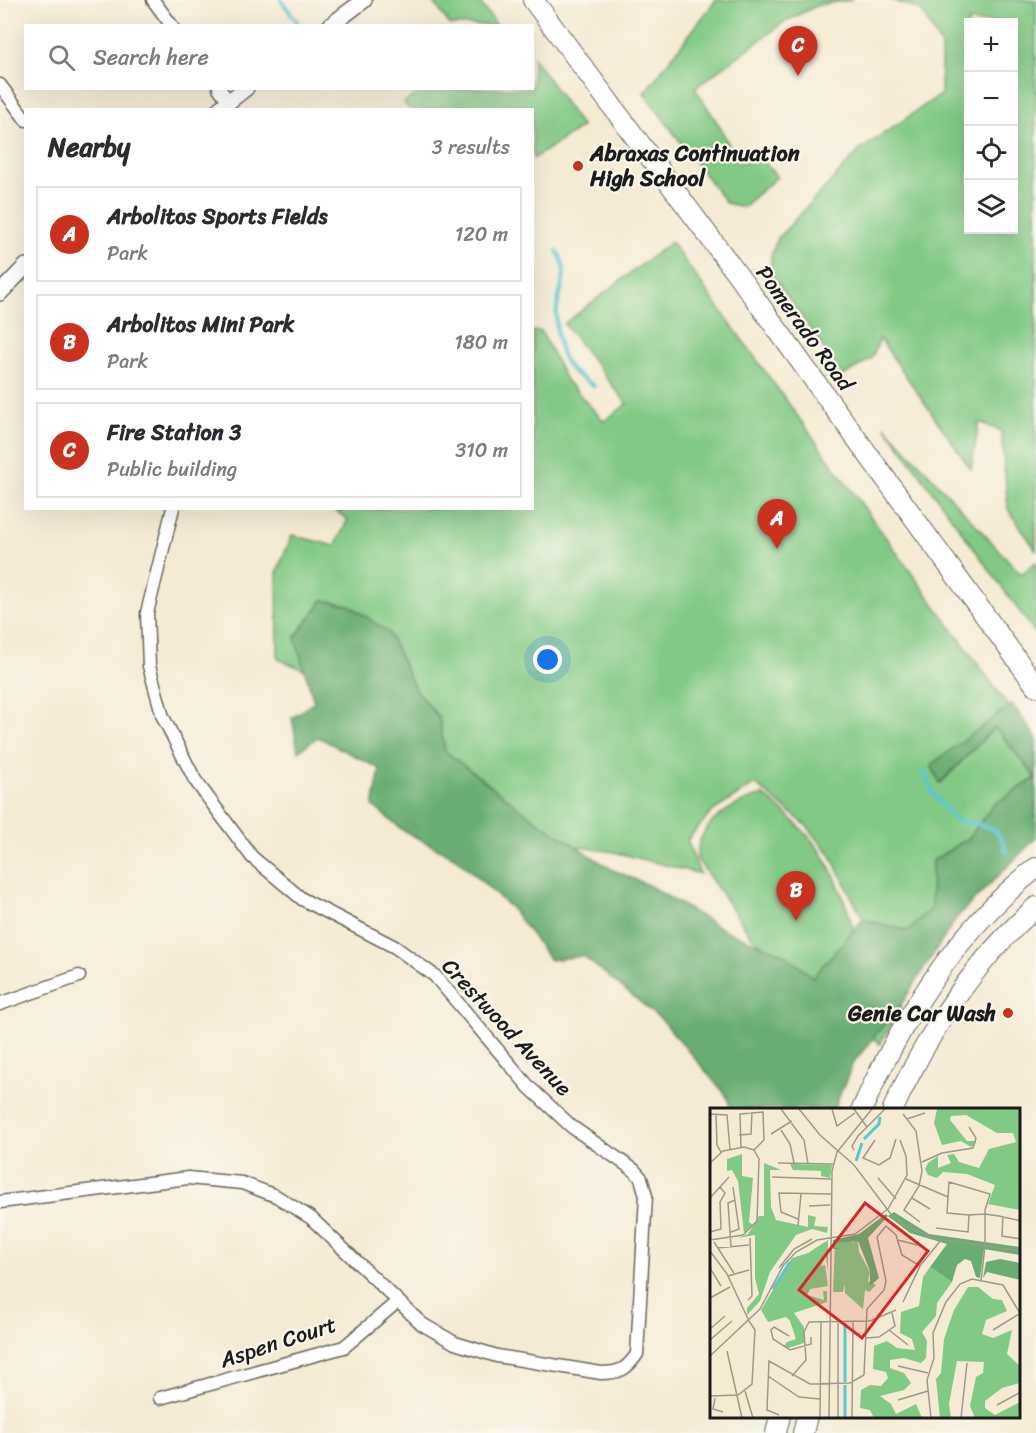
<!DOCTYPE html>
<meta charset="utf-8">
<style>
:root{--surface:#fff;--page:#f7f7f7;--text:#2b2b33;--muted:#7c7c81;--line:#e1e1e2;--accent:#c8321e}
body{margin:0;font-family:Sriracha,sans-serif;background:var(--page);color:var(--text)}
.controls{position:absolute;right:18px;top:18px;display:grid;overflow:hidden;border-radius:0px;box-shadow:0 6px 24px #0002}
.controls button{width:54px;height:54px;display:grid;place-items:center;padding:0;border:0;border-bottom:2px solid var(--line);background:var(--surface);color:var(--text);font:30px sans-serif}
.you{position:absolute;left:548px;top:660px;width:21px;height:21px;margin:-15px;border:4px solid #fff;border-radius:50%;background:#1a73e8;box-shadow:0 0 0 9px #1a73e833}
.badge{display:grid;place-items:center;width:39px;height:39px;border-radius:50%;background:var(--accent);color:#fff;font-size:20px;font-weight:700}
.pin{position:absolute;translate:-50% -50px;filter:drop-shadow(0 2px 3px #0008)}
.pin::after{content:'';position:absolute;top:32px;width:21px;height:18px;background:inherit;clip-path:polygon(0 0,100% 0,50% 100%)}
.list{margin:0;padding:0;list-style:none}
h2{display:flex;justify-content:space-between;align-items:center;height:78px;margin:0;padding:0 24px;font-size:26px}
h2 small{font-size:20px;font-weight:400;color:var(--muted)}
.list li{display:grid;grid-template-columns:39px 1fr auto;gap:18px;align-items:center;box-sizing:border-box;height:96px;margin:0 12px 12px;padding:0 12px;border:2px solid var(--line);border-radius:0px}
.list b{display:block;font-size:22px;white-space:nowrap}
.list p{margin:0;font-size:20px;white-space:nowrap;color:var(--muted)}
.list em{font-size:20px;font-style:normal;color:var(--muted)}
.icon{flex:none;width:33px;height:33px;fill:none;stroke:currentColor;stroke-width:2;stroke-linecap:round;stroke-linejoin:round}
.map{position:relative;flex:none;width:1036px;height:1433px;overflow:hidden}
.search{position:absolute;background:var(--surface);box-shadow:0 6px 24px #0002;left:24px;top:24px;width:510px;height:66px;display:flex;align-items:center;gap:15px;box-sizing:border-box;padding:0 21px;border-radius:0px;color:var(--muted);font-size:22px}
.panel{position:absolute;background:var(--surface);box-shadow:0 6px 24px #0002;left:24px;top:108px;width:510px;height:402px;border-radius:0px}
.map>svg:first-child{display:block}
.green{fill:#82c985;stroke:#4f7250;stroke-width:1.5;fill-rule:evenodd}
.forest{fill:#69ad72;stroke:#426447;stroke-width:1.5}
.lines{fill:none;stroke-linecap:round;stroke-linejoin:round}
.stream{stroke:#5ac6d2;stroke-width:4}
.minor-casing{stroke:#68645c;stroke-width:15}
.tertiary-casing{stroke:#68645c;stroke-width:18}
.primary-casing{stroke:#68645c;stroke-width:22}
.minor{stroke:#fff;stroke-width:12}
.tertiary{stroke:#fff;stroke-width:15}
.primary{stroke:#fff;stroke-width:20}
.poi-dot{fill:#c8321e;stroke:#fbf7ec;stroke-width:2}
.labels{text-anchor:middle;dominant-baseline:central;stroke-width:4.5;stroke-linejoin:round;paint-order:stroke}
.poi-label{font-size:22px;font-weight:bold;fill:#1c1c1c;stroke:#fbf7ec;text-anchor:start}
.street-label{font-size:22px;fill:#1c1c1c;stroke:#fbf7ec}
.inset-river{fill:none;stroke:#5ac6d2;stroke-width:3}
.inset-road{fill:none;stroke:#9e988a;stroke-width:1.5}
.view{fill:#d62828;fill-opacity:0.15;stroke:#d62828;stroke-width:3}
.inset-edge{fill:none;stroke:#1c1c1c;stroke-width:3}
</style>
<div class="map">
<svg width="1036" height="1433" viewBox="0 0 1036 1433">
<rect width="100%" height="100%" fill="#fbf7ec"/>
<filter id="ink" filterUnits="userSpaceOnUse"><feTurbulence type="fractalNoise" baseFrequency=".0167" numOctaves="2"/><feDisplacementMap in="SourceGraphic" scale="12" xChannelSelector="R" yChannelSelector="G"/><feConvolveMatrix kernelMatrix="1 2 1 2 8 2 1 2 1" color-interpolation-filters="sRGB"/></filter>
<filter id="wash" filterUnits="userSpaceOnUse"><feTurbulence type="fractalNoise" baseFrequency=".008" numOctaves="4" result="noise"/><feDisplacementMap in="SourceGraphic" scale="24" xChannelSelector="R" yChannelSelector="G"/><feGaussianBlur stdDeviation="1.35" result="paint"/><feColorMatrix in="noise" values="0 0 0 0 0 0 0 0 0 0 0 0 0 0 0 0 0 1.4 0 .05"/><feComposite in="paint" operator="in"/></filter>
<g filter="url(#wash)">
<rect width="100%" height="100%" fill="#f5ebd4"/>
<!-- green -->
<g class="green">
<path d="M432,0h46l19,25h-47z"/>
<path d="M716,0h136l-34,5 -32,16 -91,67 25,39 18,36 23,-5 16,19 -34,30 -17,-4 -82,-110z"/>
<path d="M892,0h144v550l-28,-41 -7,-78 -22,-9 -8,47 -91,-130 -9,20 -28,17 -72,-103v-18l7,-17 82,-88 81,-56v-48l-20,-36zM968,22h46v208h-46z"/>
<path d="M533,57l49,70 -49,32 -1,-49 -122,-1 -6,-6 20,-14 108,-1z"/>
<path d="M671,242l338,465 -68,76 54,-56 41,51 -43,27 -24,33 -37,23 -1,47 -23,23 -45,-12 -33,-65 -23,-28 -52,-42 -42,27 -26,29 13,34 -86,-22 -39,-6 -41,-27 -89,-68 -6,-33 -24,-29 -27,-57 -39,-27 -26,-5 -28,37 10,33 -27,-11 -1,-87 15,-37 43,11 13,-27 -16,-10 200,-1 1,-177h8l25,49 38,41 23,-17 -63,-80z"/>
<path d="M885,426l136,148 15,-12v72z"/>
<path d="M763,795c22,16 46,39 61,62 19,30 26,66 39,98 9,20 25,36 39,51l-22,38 -129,-108 -54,-77c-1,-35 35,-56 66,-64z"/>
</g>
<!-- forest -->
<path class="forest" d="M323,600l26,5 39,27 27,57 24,29 6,33 89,68 77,50 37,16 76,45 58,23 31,24 50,-58 45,12 23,-23 1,-47 37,-23 24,-33 43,-27 -41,-51 -55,56 -9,-18 81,-61 24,33v101l-79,79 -53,83 -51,63 -19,46h-103l-5,-14 -64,-75 -79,-64 -33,4 -38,-51 -56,-51 -52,-27 -31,-25 7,-37 -62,-32 -20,14 -6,-33 22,-16 -19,-64z"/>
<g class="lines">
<!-- stream -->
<g class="stream">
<path d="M281,0l17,23"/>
<path d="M557,251c14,20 3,35 0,57 -2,19 1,48 14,62 6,6 16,11 23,16"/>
<path d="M925,771l7,21 23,28c24,5 45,3 51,31"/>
</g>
</g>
</g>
<g filter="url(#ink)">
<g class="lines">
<defs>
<g id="minor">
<path d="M153,0l19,26"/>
<path d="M0,85l26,35"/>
<path d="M219,88l10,14"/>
<path d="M0,1004l79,-28"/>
<path d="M0,1202l188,-24 54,5 34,13 35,22 111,106 33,19 42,13 104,17c19,0 26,-4 36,-19l9,-158 -5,-18 -7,-8 -62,-43 -43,-40 -94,-111 -40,-29 -93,-48 -50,-42 -57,-77 -32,-63 -14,-51 -2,-53 26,-105"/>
<path d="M160,1398l184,-51 53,-45"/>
</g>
<g id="tertiary">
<path d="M330,26l34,-26"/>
<path d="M218,110l28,-22"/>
<path d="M0,293l26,-27"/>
</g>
<g id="primary">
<path d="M533,0l204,274 299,412"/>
<path d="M862,1109c40,-90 95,-180 174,-241"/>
<path d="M893,1109c34,-75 81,-147 143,-202"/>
<path d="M776,1433l4,-17"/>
<path d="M803,1433l4,-17"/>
</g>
</defs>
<!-- minor casing -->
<use href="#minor" class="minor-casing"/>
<!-- tertiary casing -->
<use href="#tertiary" class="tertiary-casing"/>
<!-- primary casing -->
<use href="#primary" class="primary-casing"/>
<!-- minor -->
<use href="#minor" class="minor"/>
<!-- tertiary -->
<use href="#tertiary" class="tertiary"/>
<!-- primary -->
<use href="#primary" class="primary"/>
</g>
</g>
<!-- markers -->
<g class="poi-dot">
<circle cx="578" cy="166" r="6"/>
<circle cx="1008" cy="1013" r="6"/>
</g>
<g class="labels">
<!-- poi labels -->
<g class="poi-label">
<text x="590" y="153">Abraxas Continuation<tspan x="590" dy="25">High School</tspan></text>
<text x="996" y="1013" text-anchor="end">Genie Car Wash</text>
</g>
<!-- street labels -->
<g class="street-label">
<text transform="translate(805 328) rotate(54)">Pomerado Road</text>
<text transform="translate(507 1027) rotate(47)">Crestwood Avenue</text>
<text transform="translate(278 1342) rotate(-18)">Aspen Court</text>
</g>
</g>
<!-- overview -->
<g transform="translate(710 1108)">
<rect width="310" height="310" fill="#f5ebd4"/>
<path d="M227,1h83v101l-32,-6 7,-19 -28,-11 -24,-2 -6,6 -9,-3 -3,-6 3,-6 10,-7v12l13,-5 -4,-8 7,-1 5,8 20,6 10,-19 27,-7 -3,-9h-16l-31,-18 -15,1 -1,4 17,21h9l-1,3 -4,3 -10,-6 -19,4 -8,-22zM32,46v22l11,2 -4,44 4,3 -9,8 -6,-52 -6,-11 -5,1v-12zM54,55l17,7h-11l1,37 5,13 32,7v-12l8,2 -2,9 14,1 -1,6 -15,-4 -16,6 -26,37 -10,29 -13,14v-7l12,-14 -4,-16v-43l-17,3 10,-4 11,-18h5zM80,56l42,1 -2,13 -9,-2v-5l-28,-1zM147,126l2,18 11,20 -2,9 8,4 -7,7 -4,-2 -2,19 -18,-16v-9l-2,8h-10l2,-49 15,-3 3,3zM118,132v31l-2,-15 -5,10 4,-1 3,21 -18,3 -3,6 17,5 -1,-9h4v11l-33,11 10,14v16l-16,5 -4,-2 3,-4 9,-3 -6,-18 -4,-4 -18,5 -7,-12 31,-52 16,-5zM220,159l22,15 -15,21 -1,13 -14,16 5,9 -1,17 -5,5 -17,-5 -14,2v8l14,5 7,10 -7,7 -24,6 11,8 5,10 20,-10 6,14h-48l-4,-8 -10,-2 1,-18 9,-5 11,1 7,-8 -2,-6 -13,-3 1,-23 13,-5 10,7 18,2 -3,-11 -12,-6 1,-21 18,-6 4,-29zM258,179h10l15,12 9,1 5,11 -21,9 -4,14 11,4 19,-8 -5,24 13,12v17l-18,5 -17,13v7l10,7 25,-13 -2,16h-43l-5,-12 6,-29 7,-4 1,-11 -27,-1 -8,43 2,14h-11l-4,-39 5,-6 3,-34 10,-29z" fill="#82c985"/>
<path d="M184,104l35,22 91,13v8l-36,-6 -4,29 -4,-1 -5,-16 -6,-2 -8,6 -5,17 -22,-15 17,-23 -37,-11 -22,-17zM176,106l2,2 -20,22 11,40 -9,8v-15l-12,-30 -23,2v5l6,1h-8v-9l26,-6zM290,151l20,4v17l-33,-8 -4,6 3,-16z" fill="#69ad72"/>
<path class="inset-river" d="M154,31l15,-15 1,-7M146,53l6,-18M63,181l17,-27M135,274v-59M135,310v-33"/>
<path class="inset-road" d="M71,1l23,31 4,24M89,1l21,26 34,30 36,48 16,13 31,13 84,12M122,1l5,17 18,-13M144,1l13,18M0,6l17,1 3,34M6,6l1,31 4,7M193,6l13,17 6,40 -3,15 -15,24 16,12M197,11l18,-6M71,22l9,14 4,19M61,26l21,-13M29,27l12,-1 1,-22M165,32l-12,18 16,7 11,-7 6,-19M31,39l-1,-33 23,-2 1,28 -10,10M144,42l-2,-4 6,-10 27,-27M212,54l20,-9 31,-5 3,-10 -7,-11M0,55l13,-12 21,-4 10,3M68,55l55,1M62,69l59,2M168,70l18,21M196,71l42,18M0,90l19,-21M202,90l18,11M99,98l21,-1M178,101l19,-34 -1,-19 -6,-16M293,108l-1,20 19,3M88,111l-17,-7 -2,-19 53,1M88,118l3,-32M226,120l32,4 1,-17M0,124l11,-3 -1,-27 5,-9 -5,-6M21,124l8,-3 -6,-42M0,132l33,-5 14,-14 2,-62 -5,-9M188,132l19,5M4,134l20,31M21,139l-3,-44 7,-3M7,140l32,-3M0,143l17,23 22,47M0,160l11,18M69,160l15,-19 18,-10M18,168l21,-6M271,173l4,-35v-36l5,-16 -41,-12 -2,31 22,2 16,-1 14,2 22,5M0,190l20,-11M38,192l4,-4 -2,-58M193,194l17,-36 21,-26M0,221l15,-13M179,222l19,15M283,222l26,-16M79,228l-15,-9 -3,3 2,9 17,11 21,-6v-7M156,230l13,-1 16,-11 -3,-13M0,232l22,-19M17,243l15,67M0,248l50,-47 23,-43 13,-14 21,-12 38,-6 33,-25M188,258l30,7M154,267l3,-66 17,-19 2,-9 -9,-44 9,-11 10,9 6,20 18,11M58,268l31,21 21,2M82,268l14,-16 -2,-28 5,-10 61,-1 26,-11M35,283l8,27M0,288l28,-1 14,-11 3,-54 -6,-9M5,290l-2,11 10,3M188,292l30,-9M287,297l24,-13M69,307l-12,-5 2,-49 41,23 40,-1 14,-8M110,310l1,-97M119,310l3,-247 5,-19 35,-43M128,310v-97M142,310l1,-97M221,310l-4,-38 7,-22 -1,-25 13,-31 14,-18 12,-5 31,6 18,30M251,310l6,-55"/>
<path class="view" d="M155,95l63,48 -66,87 -63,-48z"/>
<rect width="310" height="310" class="inset-edge"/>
</g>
</svg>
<div class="controls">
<button>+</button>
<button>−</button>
<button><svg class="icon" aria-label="locate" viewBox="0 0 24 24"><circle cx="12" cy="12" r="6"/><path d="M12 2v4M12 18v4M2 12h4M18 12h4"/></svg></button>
<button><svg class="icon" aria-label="layers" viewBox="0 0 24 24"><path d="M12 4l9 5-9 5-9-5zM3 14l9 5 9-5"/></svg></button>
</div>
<div class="you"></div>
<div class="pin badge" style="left:777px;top:549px">A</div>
<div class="pin badge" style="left:796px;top:921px">B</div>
<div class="pin badge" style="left:798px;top:76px">C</div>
<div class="search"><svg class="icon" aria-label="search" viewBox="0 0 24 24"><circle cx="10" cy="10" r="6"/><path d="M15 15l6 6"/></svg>Search here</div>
<section class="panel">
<h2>Nearby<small>3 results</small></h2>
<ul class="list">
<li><span class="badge">A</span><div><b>Arbolitos Sports Fields</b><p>Park</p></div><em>120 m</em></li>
<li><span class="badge">B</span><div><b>Arbolitos Mini Park</b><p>Park</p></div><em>180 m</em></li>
<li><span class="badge">C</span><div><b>Fire Station 3</b><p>Public building</p></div><em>310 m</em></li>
</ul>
</section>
</div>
